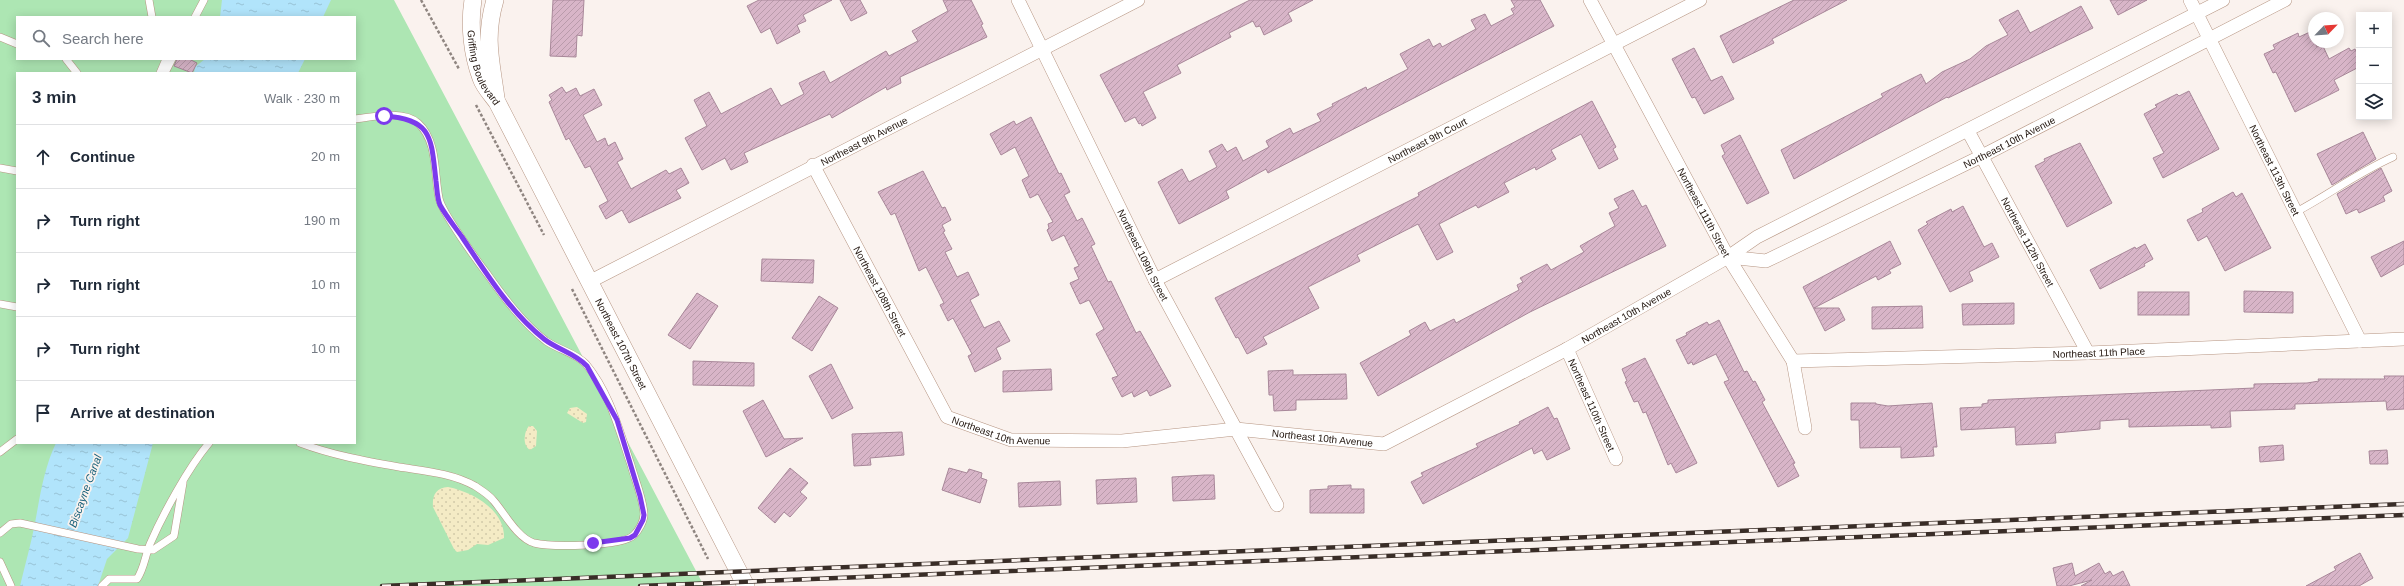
<!DOCTYPE html>
<meta charset="utf-8">
<style>
:root{--surface:#fff;--page:#f2f2f3;--text:#1f2937;--muted:#747a83;--line:#e0e1e3}
body{margin:0;font-family:Arial,sans-serif;background:var(--page);color:var(--text)}
.controls{position:absolute;right:12px;top:12px;display:grid;overflow:hidden;border-radius:0px;box-shadow:0 2px 10px #0003}
.controls button{width:36px;height:36px;display:grid;place-items:center;padding:0;border:0;border-bottom:1px solid var(--line);background:var(--surface);color:var(--text);font:20px sans-serif}
.compass{position:absolute;left:2308px;top:12px;width:36px;height:36px;border-radius:50%;background:var(--surface);box-shadow:0 2px 10px #0003;rotate:65deg}
.stop{position:absolute;width:12px;height:12px;margin:-9px;border:3px solid #7c3aed;border-radius:50%;background:#fff}
.stop.end{background:#7c3aed;border-color:#fff;box-shadow:0 1px 4px #0008}
.list{margin:0;padding:0;list-style:none}
h2{display:flex;justify-content:space-between;align-items:center;height:52px;margin:0;padding:0 16px;font-size:17px}
h2 small{font-size:13px;font-weight:400;color:var(--muted)}
.list li{display:grid;grid-template-columns:26px 1fr auto;gap:12px;align-items:center;box-sizing:border-box;height:64px;padding:0 16px;border-top:1px solid var(--line)}
.list b{display:block;font-size:15px;white-space:nowrap}
.list em{font-size:13px;font-style:normal;color:var(--muted)}
.icon{flex:none;width:22px;height:22px;fill:none;stroke:currentColor;stroke-width:2;stroke-linecap:round;stroke-linejoin:round}
.map{position:relative;flex:none;width:2404px;height:586px;overflow:hidden}
.search{position:absolute;background:var(--surface);box-shadow:0 2px 10px #0003;left:16px;top:16px;width:340px;height:44px;display:flex;align-items:center;gap:10px;box-sizing:border-box;padding:0 14px;border-radius:0px;color:var(--muted);font-size:15px}
.panel{position:absolute;background:var(--surface);box-shadow:0 2px 10px #0003;left:16px;top:72px;width:340px;height:372px;border-radius:0px}
.map>svg:first-child{display:block}
.green{fill:#ade6b3;fill-rule:evenodd}
.sand{fill:url(#sand-dots)}
.water{fill:url(#water-ripples)}
.building{fill:url(#building-hatch);stroke:#a88799}
.lines{fill:none;stroke-linecap:round;stroke-linejoin:round}
.service-casing{stroke:#b69582;stroke-width:8}
.minor-casing{stroke:#b69582;stroke-width:14}
.tertiary-casing{stroke:#b69582;stroke-width:18}
.path{stroke:#8f8580;stroke-width:2.5;stroke-dasharray:3 2;stroke-linecap:butt}
.service{stroke:#fff;stroke-width:7}
.minor{stroke:#fff;stroke-width:13}
.tertiary{stroke:#fff;stroke-width:17}
.rail-casing{stroke:#392d27;stroke-width:4.5}
.rail{stroke:#faf2ee;stroke-width:3;stroke-dasharray:9;stroke-linecap:butt}
.route{stroke:#7c3aed;stroke-width:5}
.labels{text-anchor:middle;dominant-baseline:central;stroke-width:3.5;stroke-linejoin:round;paint-order:stroke}
.street-label{font-size:10px;fill:#22160f;stroke:#faf2ee}
.water-label{font-size:11px;font-style:italic;fill:#18607a;stroke:#faf2ee}
</style>
<div class="map">
<svg width="2404" height="586" viewBox="0 0 2404 586">
<defs>
<pattern id="sand-dots" width="8" height="8" patternUnits="userSpaceOnUse"><rect width="8" height="8" fill="#f4ebc5"/><path d="M2 2h.1M6 6h.1" fill="none" stroke="#d1c9a8" stroke-width="1.8" stroke-linecap="round"/></pattern>
<pattern id="water-ripples" width="26" height="14" patternUnits="userSpaceOnUse"><rect width="26" height="14" fill="#b1e4fb"/><path d="M2 4q2-2 4 0t4 0M15 11q2-2 4 0t4 0" fill="none" stroke="#98c3d6"/></pattern>
<pattern id="building-hatch" width="6" height="6" patternUnits="userSpaceOnUse"><rect width="6" height="6" fill="#d8b5c8"/><path d="M-1 1l2-2M0 6l6-6M5 7l2-2" fill="none" stroke="#b99bab"/></pattern>
</defs>
<rect width="100%" height="100%" fill="#faf2ee"/>
<!-- green -->
<path class="green" d="M0,0h394l310,586h-704zM17,17h338v42h-338zM17,73h338v370h-338z"/>
<!-- sand -->
<g class="sand">
<path d="M577,407l10,7 -1,8 -3,1 -16,-10 3,-5z"/>
<path d="M529,426h4l4,5 -1,15 -6,4c-8,-5 -6,-18 -1,-24z"/>
<path d="M448,487c25,5 57,23 56,51l-16,7 -11,-1 -9,6 -11,2 -3,-3 -21,-42c-1,-12 3,-19 15,-20z"/>
</g>
<!-- water -->
<g class="water">
<path d="M222,0h109l-8,17h-103z"/>
<path d="M205,59h100l-7,14h-104l1,-6z"/>
<path d="M56,443h97l-25,95 -21,21 -9,27h-78c5,-21 11,-42 15,-63 5,-27 9,-55 21,-80z"/>
</g>
<!-- building -->
<g class="building">
<path d="M553,0h31l-2,36 -5,-1 -1,22 -26,-1z"/>
<path d="M759,0h73l-29,15 3,6 -9,4 3,7 -23,12 -7,-16 -9,5 -14,-27z"/>
<path d="M840,0h20l7,13 -16,8z"/>
<path d="M943,0h28l12,24 -2,1 6,12 -87,40 1,6 -14,7 -1,-3 -54,31 -2,-4 -86,39 4,9 -17,8 -6,-12 -23,12 -17,-32 22,-12 -13,-26 15,-8 12,22 50,-26 10,18 23,-12 -5,-11 25,-12 6,12 56,-32 3,5 29,-15 -6,-10 36,-20z"/>
<path d="M1250,0h63l-25,13 4,8 -28,14 -4,-9 -4,1 -3,-6 -24,12 2,4 -54,28 4,8 -38,19 13,26 -14,8 -1,-3 -2,1 -4,-7 -10,5 -25,-47z"/>
<path d="M1511,0h29l14,26 -286,147 -2,-4 -40,22 3,7 -50,26 -21,-42 24,-13 7,13 28,-15 -8,-16 13,-7 5,8 9,-5 7,14 26,-14 -3,-6 24,-13 3,6 28,-13 -4,-7 16,-8 -1,-2 34,-17 1,3 41,-21 -8,-15 29,-15 4,8 7,-4 2,4 34,-18 -5,-9 14,-6 6,12 23,-12 -3,-5 4,-2z"/>
<path d="M1794,0h53l-75,39 2,4 -41,20 -13,-27z"/>
<path d="M2110,0h37l-29,15z"/>
<path d="M2081,6l12,22 -145,70 -1,-1 -153,82 -13,-29 102,-53 -2,-3 40,-20 5,10 16,-12 28,-13 16,-13 22,-11 -9,-15 19,-10 12,23z"/>
<path d="M2310,32l7,15 5,-3 7,15 20,-11 2,3 4,-2 4,9v9l-25,13 5,10 -44,22 -19,-40 -3,1 -9,-19 11,-5 -2,-4 25,-12 1,4z"/>
<path d="M1694,48l17,33 11,-5 12,23 -30,15 -9,-17 -3,1 -20,-39z"/>
<path d="M177,59h12l8,4 -5,10 -18,-7z"/>
<path d="M562,87l4,6 10,-5 4,8 14,-7 8,16 -19,10 14,27 8,-4 3,8 7,-4 8,17 -6,3 14,27 35,-19 3,4 12,-6 8,15 -13,7 5,8 -52,25 -7,-13 -16,9 -7,-13 9,-5 -18,-35 -5,2 -16,-30 -3,2 -17,-38 3,-2 -3,-5z"/>
<path d="M2189,91l30,58 -56,29 -10,-20 11,-5 -20,-39 13,-7 -2,-2 22,-11 2,2z"/>
<path d="M1592,101l24,46 -3,2 5,10 -19,10 -18,-35 -30,16 5,9 -20,11 -1,-3 -31,16 5,9 -31,16 -2,-3 -37,19 14,28 -16,8 -19,-36 -61,31 3,6 -52,26 11,21 -56,29 4,7 -20,10 -9,-17 -2,1 -21,-40 204,-102 -1,-3z"/>
<path d="M1031,117l28,57 2,-1 9,19 -6,3 13,26 5,-3 13,26 -4,2 17,36 3,-1 25,52 4,-2 31,55 -21,10 -3,-6 -13,7 -2,-5 -10,5 -10,-19 6,-2 -22,-42 8,-5 -15,-29 -9,4 -10,-21 9,-4 -5,-11 5,-2 -15,-31 -12,6 -5,-11 2,-2 -1,-4 5,-2 -15,-28 -8,4 -8,-18 7,-4 -14,-29 -14,8 -11,-21 24,-13 2,4z"/>
<path d="M2363,132l13,27 -44,26 -15,-31z"/>
<path d="M1740,135l29,58 -22,11 -25,-48 3,-2 -4,-9z"/>
<path d="M2080,143l32,60 -45,24 -32,-61 10,-5 -1,-2z"/>
<path d="M2381,168l11,23 -9,5 2,5 -26,12 -2,-4 -11,5 -9,-20z"/>
<path d="M923,171l19,37 3,-1 6,13 -9,5 3,6 -2,1 9,17 -7,3 12,25 11,-5 11,23 -9,5 14,28 15,-7 11,20 -14,7 5,11 -26,13 -7,-16 4,-2 -19,-36 -5,3 -8,-16 4,-2 -18,-36 -7,4 -24,-58 -4,2 -13,-23z"/>
<path d="M1633,190l9,17 4,-2 20,41 -136,66 -152,84 -18,-33 51,-28 -2,-4 16,-9 5,9 24,-12 2,4 63,-33 -2,-5 6,-3 -3,-4 27,-14 4,6 33,-18 -4,-6 35,-20 -6,-13 10,-5 -5,-9z"/>
<path d="M2233,192l3,5 6,-4 29,55 -46,23 -18,-35 -9,5 -11,-21 16,-8 -1,-3z"/>
<path d="M1963,206l21,41 8,-4 7,14 -30,15 4,9 -23,11 -32,-62 10,-6 -2,-2 25,-13 1,3z"/>
<path d="M1890,241l11,23 -12,6 2,3 -13,7 -2,-4 -62,32h25l6,12 -20,11 -22,-44z"/>
<path d="M2404,241v23l-23,13 -10,-20z"/>
<path d="M2145,244l8,15 -9,5 1,2 -45,23 -10,-19 45,-23 1,2z"/>
<path d="M762,259l52,1 -1,23 -52,-2z"/>
<path d="M2244,291l49,1v21l-49,-1z"/>
<rect x="2138" y="292" width="51" height="23"/>
<path d="M697,293l21,13 -28,43 -22,-14z"/>
<path d="M819,296l19,12 -26,43 -20,-13z"/>
<path d="M2014,303v21l-51,1 -1,-21z"/>
<path d="M1922,306l1,22 -51,1v-22z"/>
<path d="M1719,320l25,52 3,-1 6,11 2,-1 10,19 -3,2 33,61 -2,1 6,12 -21,11 -54,-105 5,-2 -13,-26 -23,11 -1,-3 -4,2 -12,-24 11,-5 -1,-2 21,-11 2,3z"/>
<path d="M1645,358l52,105 -21,10 -5,-10 -3,2 -22,-53 -3,1 -5,-12 -4,1 -9,-20 2,-1 -5,-12z"/>
<path d="M693,361l61,2v23l-61,-1z"/>
<path d="M831,364l22,44 -21,11 -23,-43z"/>
<path d="M1051,369l1,21 -49,2v-21z"/>
<path d="M1293,370v5l53,-1 1,25 -51,1v10l-22,1 -1,-16h-4l-1,-24z"/>
<path d="M2384,376h20v33l-17,1 -1,-9 -91,3v5l-65,2 1,16 -20,1v-3l-82,2v-8l-29,2v8l-45,4 1,10 -40,2 -1,-18 -54,3 -1,-22 22,-1v-3l6,-1v-3l266,-12v-4l53,-1 12,-2 -1,-2h67z"/>
<path d="M763,400l21,39 19,-1 -37,19 -23,-46z"/>
<path d="M1851,403h25v1l12,2 44,-3 5,44h-4l1,9 -33,2v-11l-41,1 -1,-28h-8z"/>
<path d="M1548,407l6,12 3,-1 13,31 -23,11 -5,-10 -8,4 -2,-6 -109,56 -12,-22 12,-6 -2,-3 57,-26 -2,-3 44,-20 -1,-2z"/>
<path d="M902,432l2,23 -34,3 1,7 -17,1 -2,-32z"/>
<path d="M2283,445l1,15 -24,2 -1,-15z"/>
<path d="M2387,450l1,14h-18l-1,-13z"/>
<path d="M790,468l18,15 -8,9 7,6 -17,19 -6,-5 -9,11 -17,-15z"/>
<path d="M949,468l18,5 2,-4 13,4 -1,5 6,2 -7,23 -38,-13z"/>
<path d="M1205,475h9l1,24 -42,2 -1,-24z"/>
<path d="M1136,478l1,24 -40,2 -1,-24z"/>
<path d="M1060,481l1,24 -42,2 -1,-24z"/>
<path d="M1351,485v4h13v24h-54v-23l18,-1v-3z"/>
<path d="M2360,553l13,25 -14,8h-53l30,-16 -2,-3z"/>
<path d="M2072,563l3,13 24,-13 6,11 5,-3 3,5 10,-5 7,15h-49l11,-6 -23,6h-12l-4,-18z"/>
</g>
<g class="lines">
<defs>
<g id="service">
<path d="M149,0l3,17"/>
<path d="M195,17l9,-17"/>
<path d="M0,37l17,7"/>
<path d="M66,59l11,14"/>
<path d="M160,73l6,-14"/>
<path d="M165,73l7,-14"/>
<path d="M0,168l17,3"/>
<path d="M2296,212c34,-18 61,-39 97,-55"/>
<path d="M0,304l17,3"/>
<path d="M300,443c32,12 65,18 99,24 25,4 53,6 76,19 6,4 13,8 18,14 11,12 24,38 41,43 17,4 88,4 100,-8 5,-5 10,-14 10,-21 -1,-16 -9,-34 -13,-49 -12,-35 -21,-72 -45,-101 -10,-11 -27,-14 -40,-23 -23,-18 -41,-42 -58,-66 -10,-13 -47,-64 -49,-77 -5,-24 -1,-57 -21,-75 -15,-13 -45,-6 -63,-4"/>
<path d="M0,452l17,-13"/>
<path d="M0,533l11,-9 9,-1 118,26 15,1 21,-14 9,-53"/>
<path d="M0,562l11,24"/>
<path d="M102,586l7,-7h28c7,-10 8,-23 13,-35 13,-30 38,-76 59,-101"/>
</g>
<g id="minor">
<path id="s1" d="M1018,0l137,280 122,225"/>
<path id="s2" d="M1590,0l138,257 65,104 12,67"/>
<path id="s3" d="M2190,0l170,341"/>
<path id="s4" d="M1968,131l120,222"/>
<path id="s5" d="M813,165l134,252 64,23 111,1 114,-12 148,15 183,-95 161,-92 29,-20 466,-237"/>
<path id="s6" d="M1728,257l38,4 216,-105 303,-156"/>
<path id="s7" d="M1155,280l545,-280"/>
<path id="s8" d="M589,282l549,-282"/>
<path id="s9" d="M1567,349l49,110"/>
<path id="s10" d="M1793,361l295,-8 316,-14"/>
</g>
<g id="tertiary">
<path id="s11" d="M473,0c-4,25 -1,54 8,78 3,9 11,17 16,24l249,484"/>
<path d="M495,0c-11,38 -4,60 1,98"/>
</g>
</defs>
<!-- service casing -->
<use href="#service" class="service-casing"/>
<!-- minor casing -->
<use href="#minor" class="minor-casing"/>
<!-- tertiary casing -->
<use href="#tertiary" class="tertiary-casing"/>
<!-- path -->
<g class="path">
<path d="M421,0l38,69"/>
<path d="M476,105l68,130"/>
<path d="M572,289l136,270"/>
</g>
<!-- service -->
<use href="#service" class="service"/>
<!-- minor -->
<use href="#minor" class="minor"/>
<!-- tertiary -->
<use href="#tertiary" class="tertiary"/>
<defs>
<g id="rail">
<path d="M382,586l2022,-82"/>
<path d="M640,586l1764,-71"/>
</g>
</defs>
<!-- rail casing -->
<use href="#rail" class="rail-casing"/>
<!-- rail -->
<use href="#rail" class="rail"/>
</g>
<g class="lines">
<!-- route -->
<path class="route" d="M384,116c49,3 47,22 52,65 1,7 1,17 4,24 6,11 15,22 22,32 24,36 48,75 82,102 14,11 31,14 43,27l30,54 23,76 4,19 -1,5 -8,15 -5,3 -37,5"/>
</g>
<g class="labels">
<!-- street labels -->
<g class="street-label">
<text stroke="none"><textPath href="#s11" startOffset="70">Griffing Boulevard</textPath></text>
<text stroke="none"><textPath href="#s8" startOffset="309">Northeast 9th Avenue</textPath></text>
<text stroke="none"><textPath href="#s7" startOffset="306">Northeast 9th Court</textPath></text>
<text stroke="none"><textPath href="#s6" startOffset="309">Northeast 10th Avenue</textPath></text>
<text stroke="none"><textPath href="#s3" startOffset="190">Northeast 113th Street</textPath></text>
<text stroke="none"><textPath href="#s2" startOffset="241">Northeast 111th Street</textPath></text>
<text stroke="none"><textPath href="#s4" startOffset="126">Northeast 112th Street</textPath></text>
<text stroke="none"><textPath href="#s1" startOffset="284">Northeast 109th Street</textPath></text>
<text stroke="none"><textPath href="#s5" startOffset="143">Northeast 108th Street</textPath></text>
<text stroke="none"><textPath href="#s5" startOffset="1002">Northeast 10th Avenue</textPath></text>
<text stroke="none"><textPath href="#s11" startOffset="380">Northeast 107th Street</textPath></text>
<text stroke="none"><textPath href="#s10" startOffset="306">Northeast 11th Place</textPath></text>
<text stroke="none"><textPath href="#s9" startOffset="61">Northeast 110th Street</textPath></text>
<text stroke="none"><textPath href="#s5" startOffset="342">Northeast 10th Avenue</textPath></text>
<text stroke="none"><textPath href="#s5" startOffset="666">Northeast 10th Avenue</textPath></text>
</g>
<!-- water labels -->
<g class="water-label">
<text transform="translate(85 491) rotate(-70)">Biscayne Canal</text>
</g>
</g>
</svg>
<div class="controls">
<button>+</button>
<button>−</button>
<button><svg class="icon" aria-label="layers" viewBox="0 0 24 24"><path d="M12 4l9 5-9 5-9-5zM3 14l9 5 9-5"/></svg></button>
</div>
<svg class="compass" viewBox="-18 -18 36 36"><path d="M0-13l5 13h-10z" fill="#e53935"/><path d="M0 13l5-13h-10z" fill="#747a83"/></svg>
<div class="stop" style="left:384px;top:116px"></div>
<div class="stop end" style="left:593px;top:543px"></div>
<div class="search"><svg class="icon" aria-label="search" viewBox="0 0 24 24"><circle cx="10" cy="10" r="6"/><path d="M15 15l6 6"/></svg>Search here</div>
<section class="panel">
<h2>3 min<small>Walk · 230 m</small></h2>
<ul class="list">
<li><svg class="icon" aria-label="ahead" viewBox="0 0 24 24"><path d="M12 20V5M6 11l6-6 6 6"/></svg><div><b>Continue</b></div><em>20 m</em></li>
<li><svg class="icon" aria-label="right" viewBox="0 0 24 24"><path d="M7 20v-9h11M14 6l5 5-5 5"/></svg><div><b>Turn right</b></div><em>190 m</em></li>
<li><svg class="icon" aria-label="right" viewBox="0 0 24 24"><path d="M7 20v-9h11M14 6l5 5-5 5"/></svg><div><b>Turn right</b></div><em>10 m</em></li>
<li><svg class="icon" aria-label="right" viewBox="0 0 24 24"><path d="M7 20v-9h11M14 6l5 5-5 5"/></svg><div><b>Turn right</b></div><em>10 m</em></li>
<li><svg class="icon" aria-label="arrive" viewBox="0 0 24 24"><path d="M6 21V4h12l-3 4 3 4H6"/></svg><div><b>Arrive at destination</b></div></li>
</ul>
</section>
</div>
